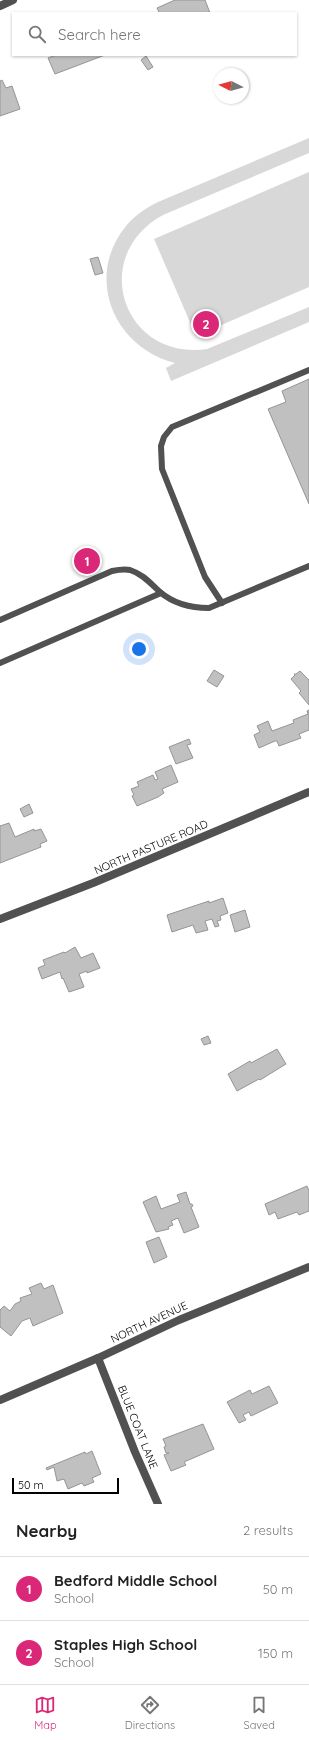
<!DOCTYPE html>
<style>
:root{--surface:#fff;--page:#f2f2f2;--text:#222;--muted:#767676;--line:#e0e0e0;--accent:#db2777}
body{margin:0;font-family:Quicksand,sans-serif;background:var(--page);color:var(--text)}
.compass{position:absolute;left:213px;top:68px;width:36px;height:36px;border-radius:50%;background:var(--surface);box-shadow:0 1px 3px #0004;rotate:276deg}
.scale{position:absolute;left:12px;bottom:10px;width:107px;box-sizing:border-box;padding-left:4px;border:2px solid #000;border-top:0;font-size:11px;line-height:14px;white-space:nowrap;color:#000;-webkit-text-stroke:3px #fff;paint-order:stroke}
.you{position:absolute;left:139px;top:649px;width:14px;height:14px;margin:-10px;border:3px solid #fff;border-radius:50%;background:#1a73e8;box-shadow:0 0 0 6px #1a73e833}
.badge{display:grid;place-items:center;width:26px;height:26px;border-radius:50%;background:var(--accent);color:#fff;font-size:13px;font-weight:700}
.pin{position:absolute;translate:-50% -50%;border:2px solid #fff;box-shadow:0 1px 4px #0006}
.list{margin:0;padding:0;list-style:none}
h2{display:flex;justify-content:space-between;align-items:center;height:52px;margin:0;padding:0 16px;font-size:17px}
h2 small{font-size:13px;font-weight:400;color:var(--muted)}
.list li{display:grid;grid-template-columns:26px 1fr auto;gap:12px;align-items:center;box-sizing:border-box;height:64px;padding:0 16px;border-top:1px solid var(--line)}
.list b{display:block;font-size:15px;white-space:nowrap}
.list p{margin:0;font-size:13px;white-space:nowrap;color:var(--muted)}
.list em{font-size:13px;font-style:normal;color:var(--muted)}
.icon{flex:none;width:22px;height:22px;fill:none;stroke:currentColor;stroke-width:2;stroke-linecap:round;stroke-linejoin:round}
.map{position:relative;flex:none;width:309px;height:1504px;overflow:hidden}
.search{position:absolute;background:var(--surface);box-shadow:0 1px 3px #0004;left:12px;right:12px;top:12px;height:44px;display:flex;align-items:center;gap:10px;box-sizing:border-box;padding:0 14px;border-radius:0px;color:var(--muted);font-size:15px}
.sheet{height:180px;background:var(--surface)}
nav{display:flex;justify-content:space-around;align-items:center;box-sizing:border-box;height:56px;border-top:1px solid var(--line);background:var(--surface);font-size:11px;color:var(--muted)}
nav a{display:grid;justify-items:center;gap:2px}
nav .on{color:var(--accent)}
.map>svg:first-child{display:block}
.green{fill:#d8d8d8}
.building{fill:#c0c0c0;stroke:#959595}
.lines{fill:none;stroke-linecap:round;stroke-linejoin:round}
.service{stroke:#515151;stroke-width:6}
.minor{stroke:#515151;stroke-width:8}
.tertiary{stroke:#515151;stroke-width:8}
.labels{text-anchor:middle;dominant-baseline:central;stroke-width:4;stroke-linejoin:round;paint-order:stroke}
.street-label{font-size:11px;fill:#000;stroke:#fff}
</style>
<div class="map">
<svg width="309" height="1504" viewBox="0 0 309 1504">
<rect width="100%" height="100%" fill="#fff"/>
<!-- green -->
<g class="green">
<path d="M309,138v15l-146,62c-75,41 -40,146 44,134l102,-42v15l-138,59 -5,-13 9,-5c-61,-15 -91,-86 -49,-137 9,-11 20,-18 32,-24z"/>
<path d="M309,172v115l-113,49 -42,-97z"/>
</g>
<!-- building -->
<g class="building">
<path d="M175,0h30l5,13h-53l2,-1 -2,-4z"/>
<path d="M56,55h49l-50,19 -7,-16z"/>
<path d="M146,56l7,11 -5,3 -7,-10z"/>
<path d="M2,80l4,8 6,-2 8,23 -20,7v-35z"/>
<path d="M98,257l5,16 -8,2 -5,-16z"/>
<path d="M309,379v125l-41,-95 18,-7 -4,-11z"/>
<path d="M214,670l10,6 -7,11 -10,-6z"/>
<path d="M300,671l9,9v25l-10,-12 2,-2 -10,-12 4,-4 -1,-1h2z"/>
<path d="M309,710v20l-10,4 2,4 -22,8 -2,-5h-2l-16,7 -5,-13 6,-3 -3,-6 11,-5 4,10 22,-8 -1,-3 15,-6 -1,-3z"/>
<path d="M189,739l2,5 -4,1 6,13 -17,6 -7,-17z"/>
<path d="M171,765l7,17 -16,7 2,4 -6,4 -21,9 -5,-10 2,-1 -3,-6 8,-3 -2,-4 16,-7 2,5 3,-1 -3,-7z"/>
<path d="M29,804l4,9 -9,4 -4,-8z"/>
<path d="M9,823l6,14 19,-8v2l7,-2 6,12 -7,3 1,3 -41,16v-37z"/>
<path d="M223,898l5,15 -8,3 1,4 -4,1 2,5 -4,1 -3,-8 -7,2 3,9 -12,3 -3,-8 -21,7 -5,-17 42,-14v2z"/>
<path d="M245,910l5,17 -15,5 -5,-17z"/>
<path d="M75,947l6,11 12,-5 7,15 -13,5v-2l-8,3 5,13 -15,5 -6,-14 -1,1 -2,-7 -18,7 -4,-11 7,-3 -2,-5 21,-8 1,1z"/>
<path d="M208,1036l3,7 -7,2 -3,-6z"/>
<path d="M277,1049l9,15 -26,16 -1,-1 -22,12 -9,-17 22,-13 1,2z"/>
<path d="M307,1186l2,5v20l-10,4 -2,-3 -19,7 -3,-7 -6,3 -4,-11z"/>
<path d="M186,1192l4,12h2l1,2 -2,1 8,20 -15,6 -6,-15 -7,3 2,4 -5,2 1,2 -13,3 -13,-30 13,-6 5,13 19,-7 -3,-7z"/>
<path d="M159,1237l8,20 -13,6 -8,-21z"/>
<path d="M41,1283l3,6 9,-4 10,28 -30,13 -3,-8 -8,3 -11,15 -11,-9v-17l4,-4 6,5 5,-7 6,-3 -1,-3 12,-4 -3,-6z"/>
<path d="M269,1386l9,17 -27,13 -2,-4 -6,3 3,5 -7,3 -12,-21 23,-12 2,4z"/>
<path d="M203,1424l11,25 -30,13 2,3 -15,6 -7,-16 5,-2h-3l-2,-6 2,-1 -3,-7z"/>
<path d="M92,1451l9,23 -9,4 2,4 -10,4 -2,-3 -14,6 -4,-10 -7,2 -3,-14 -7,3 -1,-2 39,-16 1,2z"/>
</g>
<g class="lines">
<!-- service -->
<g class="service">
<path d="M222,603l-17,-26 -43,-108 -1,-23 3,-9 8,-10 137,-57"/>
<path d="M0,620l112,-49c5,-1 13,-2 18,-1 13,4 21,14 30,22 14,12 31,16 49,16l100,-42"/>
<path d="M0,663l161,-70"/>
</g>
<!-- minor -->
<g class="minor">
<path d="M0,6l13,-6"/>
<path d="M0,919l93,-36 216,-91"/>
<path d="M98,1358l37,94 23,52"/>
</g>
<!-- tertiary -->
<path class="tertiary" d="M0,1400l98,-42 81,-38 130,-53"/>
</g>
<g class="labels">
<!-- street labels -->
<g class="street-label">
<text transform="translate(151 847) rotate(-23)">NORTH PASTURE ROAD</text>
<text transform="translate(149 1322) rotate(-25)">NORTH AVENUE</text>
<text transform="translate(138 1427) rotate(68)">BLUE COAT LANE</text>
</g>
</g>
</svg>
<svg class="compass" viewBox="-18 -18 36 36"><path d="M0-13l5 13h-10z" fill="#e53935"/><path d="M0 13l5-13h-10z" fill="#767676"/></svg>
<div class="scale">50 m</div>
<div class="you"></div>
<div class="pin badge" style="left:87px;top:561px">1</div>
<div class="pin badge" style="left:206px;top:324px">2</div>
<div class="search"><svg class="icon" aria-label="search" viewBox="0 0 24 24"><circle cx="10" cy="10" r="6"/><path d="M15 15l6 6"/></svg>Search here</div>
</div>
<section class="sheet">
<h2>Nearby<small>2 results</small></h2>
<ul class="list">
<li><span class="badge">1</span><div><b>Bedford Middle School</b><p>School</p></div><em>50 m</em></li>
<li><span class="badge">2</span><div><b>Staples High School</b><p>School</p></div><em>150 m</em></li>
</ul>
</section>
<nav>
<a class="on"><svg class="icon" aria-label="map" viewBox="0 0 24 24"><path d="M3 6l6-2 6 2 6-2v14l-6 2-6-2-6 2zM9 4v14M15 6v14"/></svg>Map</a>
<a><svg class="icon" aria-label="directions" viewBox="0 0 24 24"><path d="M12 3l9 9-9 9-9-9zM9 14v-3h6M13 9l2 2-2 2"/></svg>Directions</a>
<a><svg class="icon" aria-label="saved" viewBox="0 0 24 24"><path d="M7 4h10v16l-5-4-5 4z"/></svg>Saved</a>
</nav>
